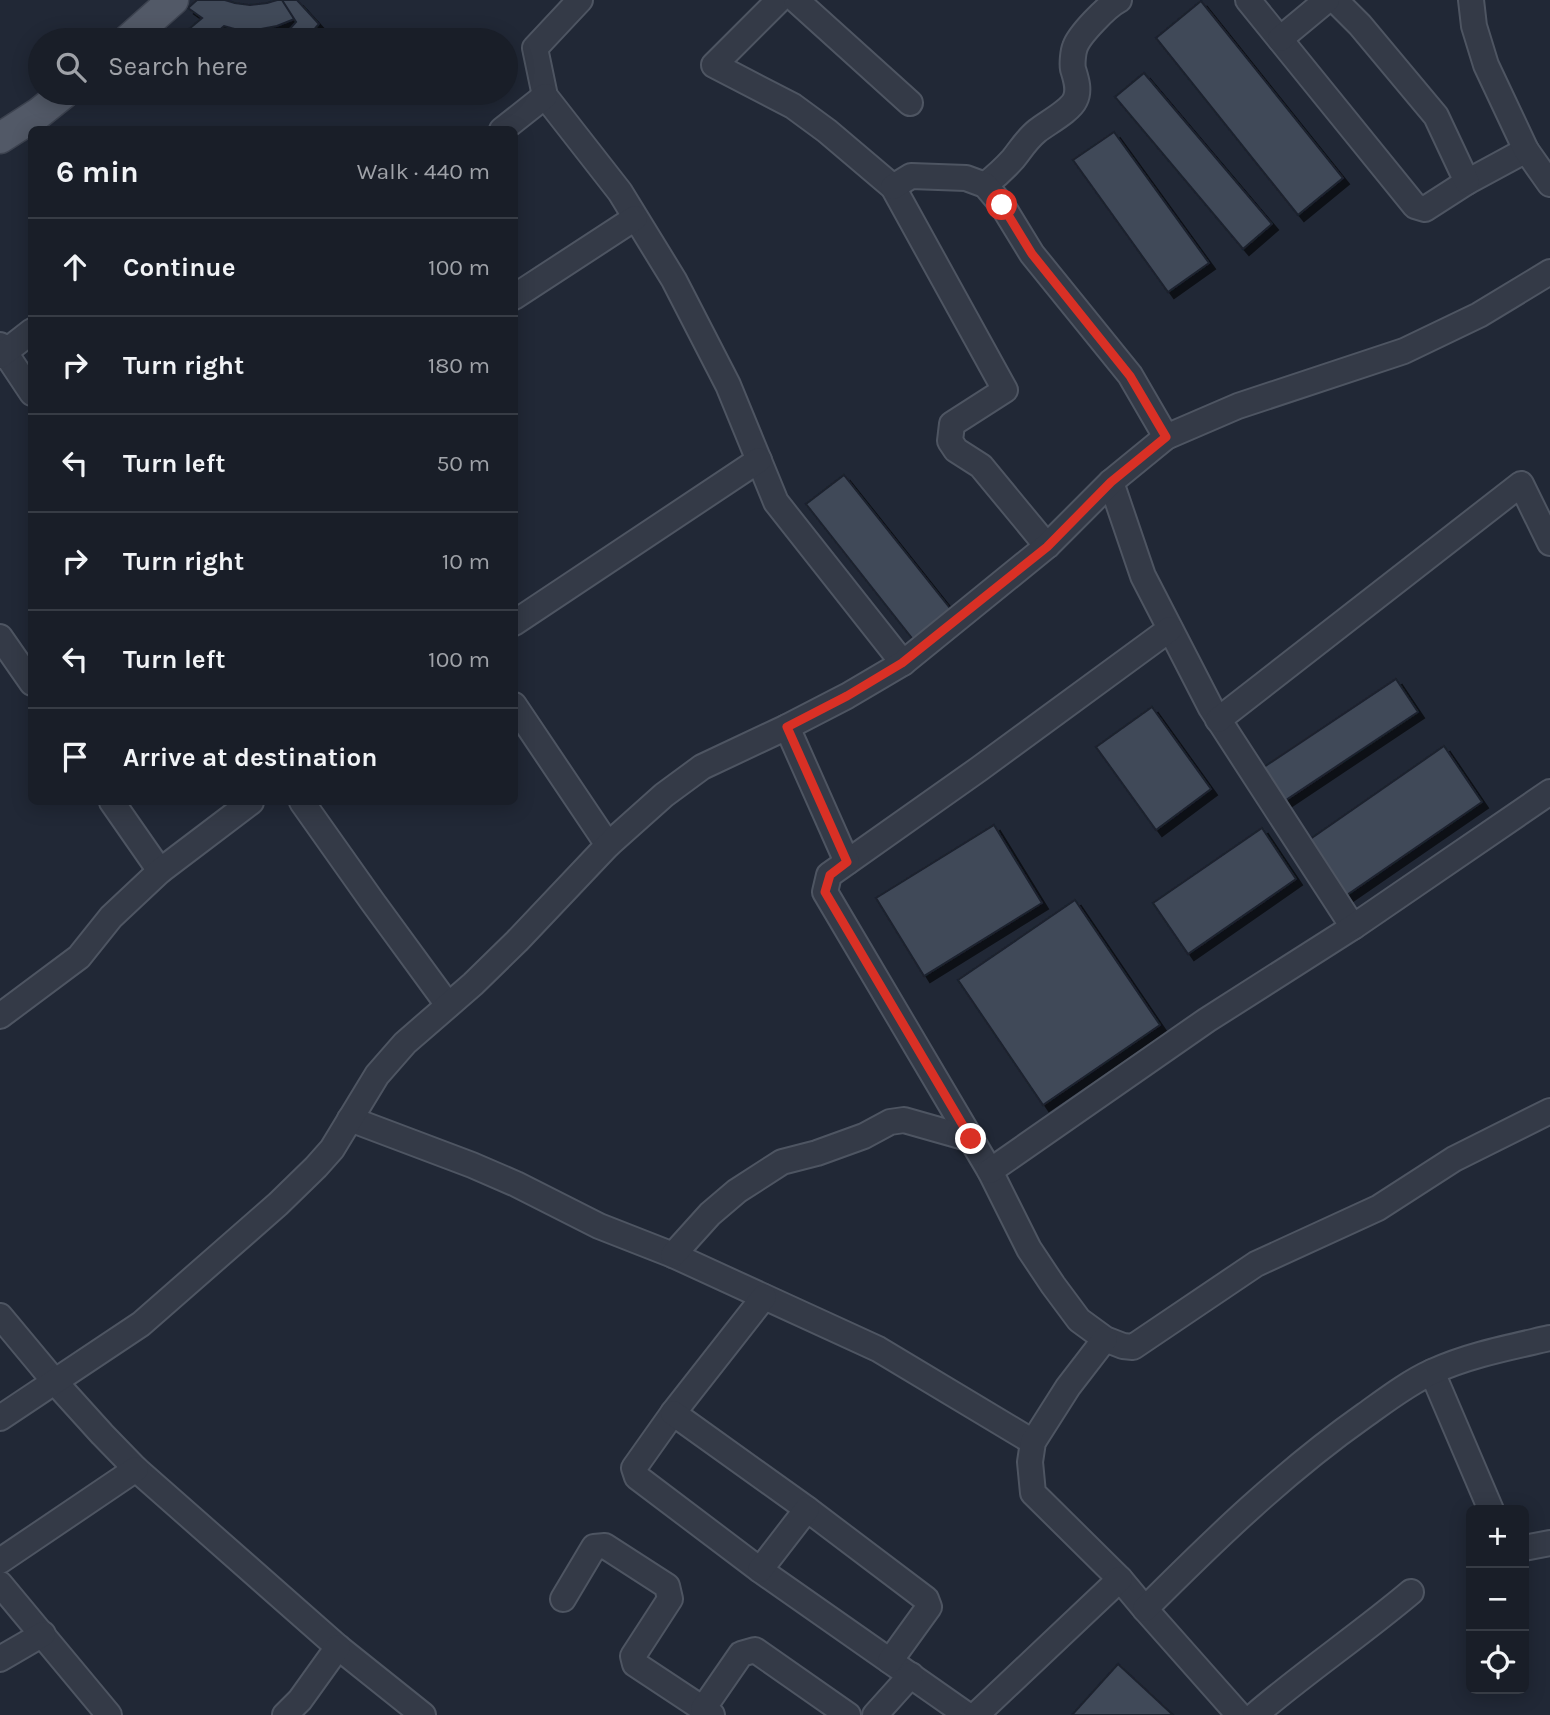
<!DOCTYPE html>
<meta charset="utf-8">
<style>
:root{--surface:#191e28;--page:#222730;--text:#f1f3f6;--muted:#9fa2a8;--line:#373c45}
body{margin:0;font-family:Karla,sans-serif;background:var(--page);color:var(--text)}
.controls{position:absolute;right:21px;bottom:21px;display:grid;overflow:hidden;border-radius:10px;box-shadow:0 4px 18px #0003}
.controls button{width:63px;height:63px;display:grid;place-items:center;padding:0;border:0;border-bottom:2px solid var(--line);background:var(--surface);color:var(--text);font:35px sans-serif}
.stop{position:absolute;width:21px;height:21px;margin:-16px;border:5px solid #d93025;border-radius:50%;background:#fff}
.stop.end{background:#d93025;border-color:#fff;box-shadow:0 2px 7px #0008}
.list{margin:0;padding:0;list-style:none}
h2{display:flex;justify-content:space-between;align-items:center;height:91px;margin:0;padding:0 28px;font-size:30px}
h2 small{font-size:23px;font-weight:400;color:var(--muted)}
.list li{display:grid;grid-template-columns:46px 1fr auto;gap:21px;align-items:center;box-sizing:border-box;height:98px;padding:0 28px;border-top:2px solid var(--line)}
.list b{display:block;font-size:26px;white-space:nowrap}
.list em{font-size:23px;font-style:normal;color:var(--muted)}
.icon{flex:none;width:38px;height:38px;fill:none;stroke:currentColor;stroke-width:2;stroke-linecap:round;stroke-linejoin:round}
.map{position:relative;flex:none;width:1550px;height:1715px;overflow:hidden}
.search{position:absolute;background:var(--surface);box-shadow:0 4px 18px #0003;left:28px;top:28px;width:490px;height:77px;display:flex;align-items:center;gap:18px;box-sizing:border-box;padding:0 24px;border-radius:38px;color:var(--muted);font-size:26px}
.panel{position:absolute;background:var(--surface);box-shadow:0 4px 18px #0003;left:28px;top:126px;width:490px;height:679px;border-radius:10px}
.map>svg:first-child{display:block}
.building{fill:#3f4859;stroke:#1c212d;stroke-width:2;filter:url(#shadow)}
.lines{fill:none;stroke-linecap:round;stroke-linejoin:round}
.minor-casing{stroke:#4e5562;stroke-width:28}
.major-casing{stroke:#3d4350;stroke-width:33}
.minor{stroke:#343a47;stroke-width:24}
.major{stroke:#525967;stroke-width:30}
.route{stroke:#d93025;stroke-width:9}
</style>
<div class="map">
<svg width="1550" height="1715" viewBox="0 0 1550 1715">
<defs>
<filter id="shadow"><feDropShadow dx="6" dy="6" stdDeviation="0" flood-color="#0009"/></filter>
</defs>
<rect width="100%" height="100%" fill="#212836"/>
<!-- building -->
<g class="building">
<path d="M197,0h28l10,3 15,2 17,-2 10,-3h17l8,16 -25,10 -21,4h-18l-14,-4 -16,14h-19l-6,-6 19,-16 -14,-10z"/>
<path d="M282,0h15l22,24 -14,16h-25l16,-18z"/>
<path d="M1201,1l142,177 -45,37 -142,-177z"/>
<path d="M177,30l8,1 8,4 6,5h-28l-5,-6z"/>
<path d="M1144,73l128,151 -29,25 -128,-152z"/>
<path d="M1114,132l95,131 -41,29 -95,-132z"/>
<path d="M844,475l109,137 -38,30 -109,-138z"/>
<path d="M1396,679l22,33 -135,90 -22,-33z"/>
<path d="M1152,707l59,82 -55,41 -60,-83z"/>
<path d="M1444,746l38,56 -138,95 -38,-55z"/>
<path d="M994,825l48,78 -118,73 -48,-78z"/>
<path d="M1262,828l34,51 -108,75 -35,-51z"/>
<path d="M1075,900l85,125 -117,80 -85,-125z"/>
<path d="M1118,1664l55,51h-101z"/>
</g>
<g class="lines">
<defs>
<g id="minor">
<path d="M580,0l-45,48 10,48 75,96 54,88 54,105 48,117 127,161"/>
<path d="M779,0l-65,65 79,41 34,25 66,56 112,203 -53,34 -2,17 6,9 25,16 66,80"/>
<path d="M796,0l114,103"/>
<path d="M1248,0l167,206 10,3 42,-27 59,-32"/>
<path d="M1335,0l25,25 76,91 31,66"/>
<path d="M1471,0l3,26 12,39 40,85 24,34"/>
<path d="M1280,39l47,-39"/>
<path d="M502,130l43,-34"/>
<path d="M985,185c10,-8 19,-16 28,-26 8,-10 14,-20 24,-28 10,-8 33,-20 38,-31 5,-10 1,-21 -2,-31 -1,-5 0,-17 2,-22 4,-12 32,-41 44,-47"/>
<path d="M893,187l18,-11 55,2 19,7 17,20 30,49 98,121 36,62"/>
<path d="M514,297l121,-79"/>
<path d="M0,345l32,48"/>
<path d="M0,356l32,-25"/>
<path d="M1111,482l32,94 68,132 142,219"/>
<path d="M514,623l245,-163"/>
<path d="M1170,629l-191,140 -150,106 -4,17 165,279 39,78 24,36 26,35 26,19 18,7 10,1 123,-83 122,-56 76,-49 96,-48"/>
<path d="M0,637l32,46"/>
<path d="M514,705l94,140"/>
<path d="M1218,720l303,-236 29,59"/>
<path d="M787,727l60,135"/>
<path d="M112,802l48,69"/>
<path d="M302,802l70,99 76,104"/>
<path d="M0,1016l79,-59 32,-40 49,-46 91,-69"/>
<path d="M350,1119l122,46 44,19 83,42 74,29 205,94 155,93"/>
<path d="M990,1171l217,-151 146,-93 197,-135"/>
<path d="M673,1255l37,-41 27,-23 45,-29 35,-9 47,-17 26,-14 14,-2 67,19"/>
<path d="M764,1297l-91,116 -39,55 3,9 123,93 207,145"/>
<path d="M0,1316l55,66 47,52 34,35 202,178 85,68"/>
<path d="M1105,1339l-37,48 -35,55 -3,20 3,31 87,86 25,30 94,106"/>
<path d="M1432,1372l59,138"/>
<path d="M673,1413l134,96 119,90 3,8 -39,54"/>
<path d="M0,1418l141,-94 137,-120 38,-37 16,-18 45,-74 28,-32 68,-59 44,-43 91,-96 56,-50 38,-28 85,-40 60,-31 56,-33 144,-117 64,-64 55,-45 72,-31 166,-55 75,-36 71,-43"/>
<path d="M1524,1548l26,-5"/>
<path d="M0,1561l136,-92"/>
<path d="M760,1570l47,-61"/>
<path d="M0,1584l109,131"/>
<path d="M563,1599l31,-52 11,-1 62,40 3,13 -37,57 2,8 68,45"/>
<path d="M1145,1609c69,-69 139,-137 220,-194 21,-15 43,-32 67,-43 37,-17 79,-25 118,-34"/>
<path d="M0,1659l43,-25"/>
<path d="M285,1715l15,-15 38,-53"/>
<path d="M712,1715l-9,-6 38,-55 14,-4 93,65"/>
<path d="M875,1715l36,-40"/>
<path d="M976,1715l144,-136"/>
<path d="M1255,1715c50,-43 105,-80 156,-123"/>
</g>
<g id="major">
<path d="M128,40l45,-40"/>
<path d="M0,138l39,-25 25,-20"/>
</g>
</defs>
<!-- minor casing -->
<use href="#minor" class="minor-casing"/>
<!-- major casing -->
<use href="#major" class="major-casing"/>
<!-- minor -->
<use href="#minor" class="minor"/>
<!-- major -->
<use href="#major" class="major"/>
</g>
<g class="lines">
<!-- route -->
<path class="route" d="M971,1139l-146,-247 5,-17 17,-13 -60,-135 60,-31 55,-33 145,-116 64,-65 55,-45 -36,-61 -98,-122 -30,-49"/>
</g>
</svg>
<div class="controls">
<button>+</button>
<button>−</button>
<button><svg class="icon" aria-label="locate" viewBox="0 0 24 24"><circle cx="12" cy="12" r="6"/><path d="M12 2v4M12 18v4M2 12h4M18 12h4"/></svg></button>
</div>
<div class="stop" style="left:1002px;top:205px"></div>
<div class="stop end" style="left:971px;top:1139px"></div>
<div class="search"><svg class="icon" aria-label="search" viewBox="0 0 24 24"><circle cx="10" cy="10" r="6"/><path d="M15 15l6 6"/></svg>Search here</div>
<section class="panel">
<h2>6 min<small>Walk · 440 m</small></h2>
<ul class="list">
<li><svg class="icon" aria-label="ahead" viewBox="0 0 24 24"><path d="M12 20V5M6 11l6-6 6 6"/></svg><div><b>Continue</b></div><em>100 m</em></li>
<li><svg class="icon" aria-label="right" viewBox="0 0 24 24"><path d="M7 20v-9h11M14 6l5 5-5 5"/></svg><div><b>Turn right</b></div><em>180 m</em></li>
<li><svg class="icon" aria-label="left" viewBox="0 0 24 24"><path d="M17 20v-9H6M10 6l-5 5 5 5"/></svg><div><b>Turn left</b></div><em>50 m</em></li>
<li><svg class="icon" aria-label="right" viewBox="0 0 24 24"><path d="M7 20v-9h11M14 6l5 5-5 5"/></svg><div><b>Turn right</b></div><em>10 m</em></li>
<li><svg class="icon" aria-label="left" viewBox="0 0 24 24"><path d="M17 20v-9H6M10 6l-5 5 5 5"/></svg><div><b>Turn left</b></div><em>100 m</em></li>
<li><svg class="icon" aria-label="arrive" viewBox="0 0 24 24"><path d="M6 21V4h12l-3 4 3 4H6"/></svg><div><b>Arrive at destination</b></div></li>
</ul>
</section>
</div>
